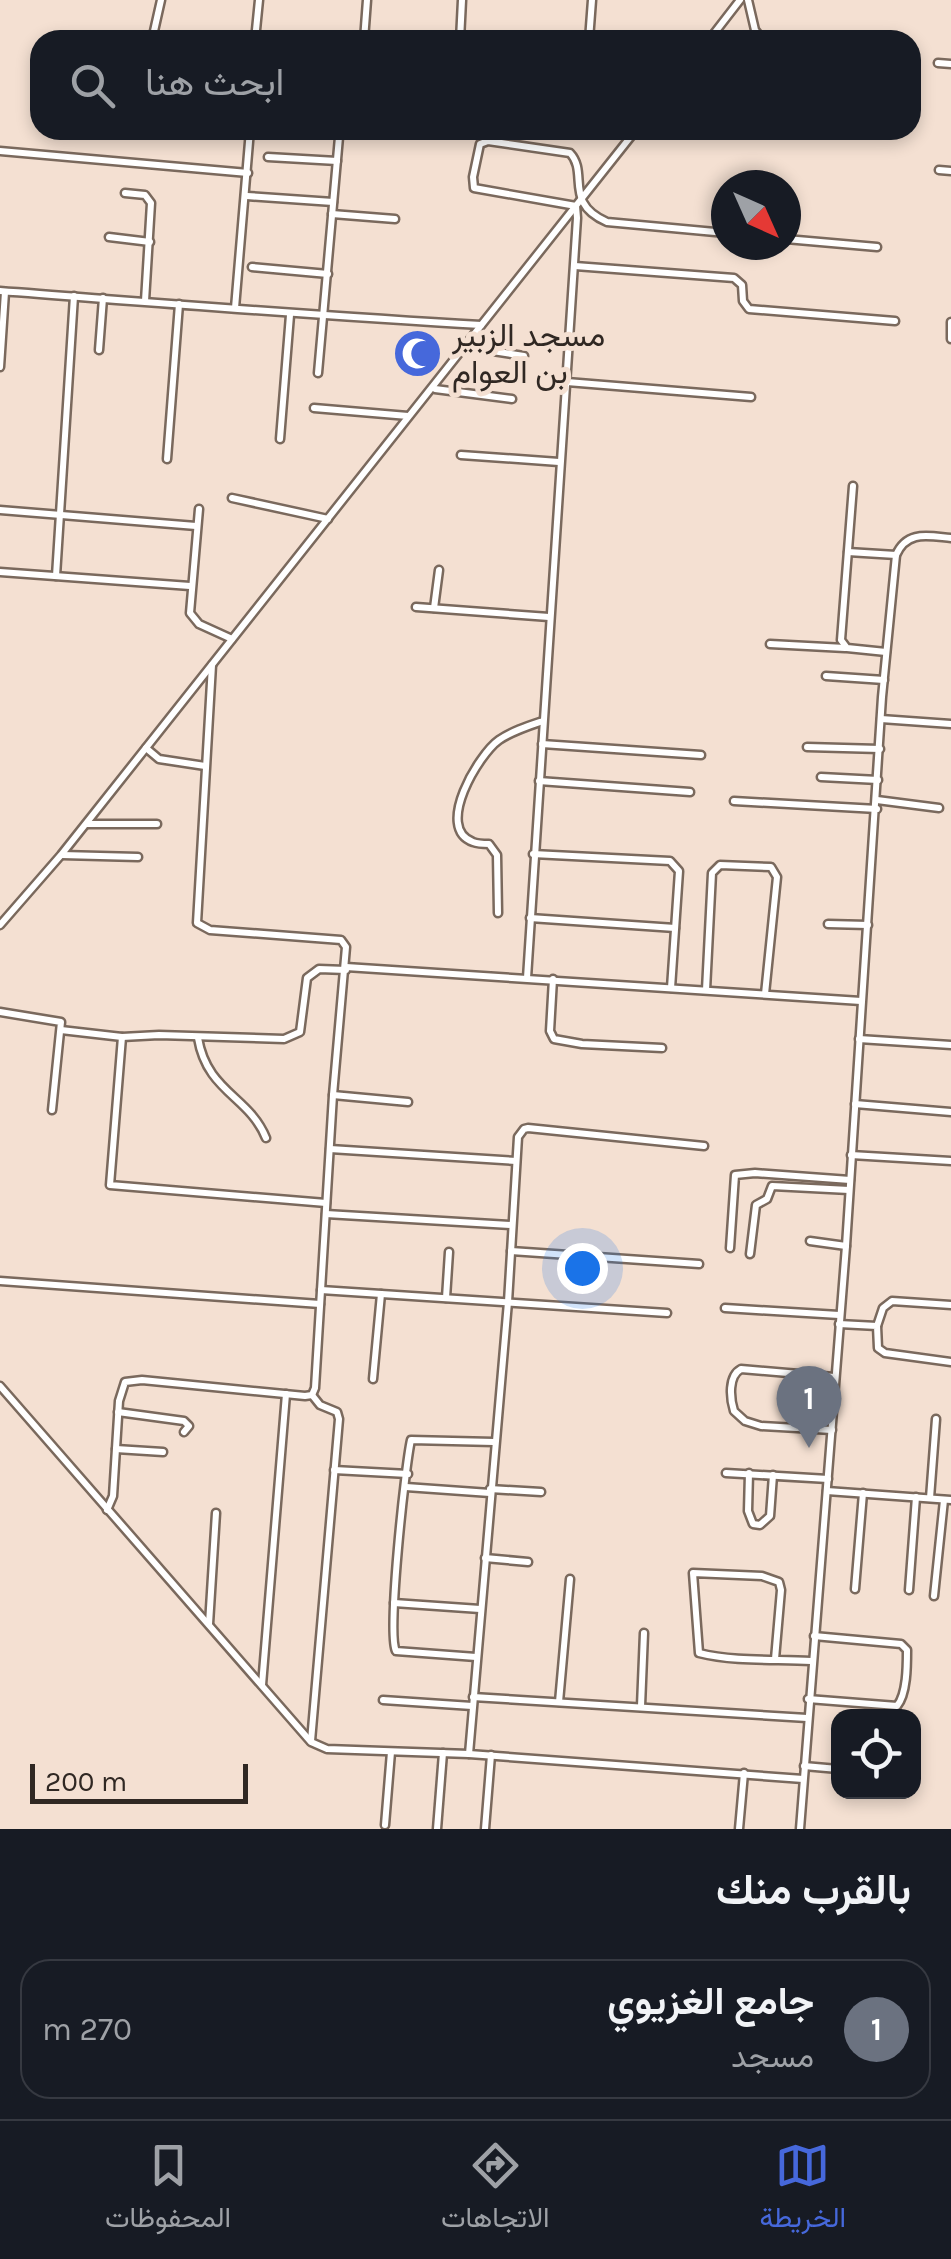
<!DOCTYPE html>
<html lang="ar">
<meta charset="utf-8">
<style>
:root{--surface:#171b24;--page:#242831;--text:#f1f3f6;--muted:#9ea1a6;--line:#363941;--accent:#4668db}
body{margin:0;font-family:Karla,Vazirmatn,sans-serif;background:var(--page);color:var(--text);direction:rtl}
.controls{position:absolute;right:30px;bottom:30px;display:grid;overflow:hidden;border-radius:20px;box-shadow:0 5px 15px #0003}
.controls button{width:90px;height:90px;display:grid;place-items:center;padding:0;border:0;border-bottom:2px solid var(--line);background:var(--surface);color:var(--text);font:50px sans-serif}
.compass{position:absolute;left:711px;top:170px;width:90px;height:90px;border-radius:50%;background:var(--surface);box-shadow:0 5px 15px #0003;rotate:135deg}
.scale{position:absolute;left:30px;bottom:25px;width:218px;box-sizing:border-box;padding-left:10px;border:5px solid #302823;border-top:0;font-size:28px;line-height:35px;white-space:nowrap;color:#302823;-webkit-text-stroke:8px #f4e0d2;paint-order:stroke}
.you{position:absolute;left:582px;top:1268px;width:35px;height:35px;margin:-25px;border:8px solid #fff;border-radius:50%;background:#1a73e8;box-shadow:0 0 0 15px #1a73e833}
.badge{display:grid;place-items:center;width:65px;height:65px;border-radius:50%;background:var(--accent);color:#fff;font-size:32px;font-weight:700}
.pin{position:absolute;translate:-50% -82px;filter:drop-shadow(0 2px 5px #0008)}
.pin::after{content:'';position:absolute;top:52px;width:35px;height:30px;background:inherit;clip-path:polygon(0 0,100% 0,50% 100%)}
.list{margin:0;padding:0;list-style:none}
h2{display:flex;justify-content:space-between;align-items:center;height:130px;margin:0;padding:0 40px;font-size:42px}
h2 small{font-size:32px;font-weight:400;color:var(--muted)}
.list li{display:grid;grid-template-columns:65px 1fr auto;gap:30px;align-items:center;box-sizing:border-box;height:140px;margin:0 20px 20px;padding:0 20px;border:2px solid var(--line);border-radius:30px}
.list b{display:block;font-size:38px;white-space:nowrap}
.list p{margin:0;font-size:32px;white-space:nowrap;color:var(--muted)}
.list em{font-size:32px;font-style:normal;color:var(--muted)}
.icon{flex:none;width:55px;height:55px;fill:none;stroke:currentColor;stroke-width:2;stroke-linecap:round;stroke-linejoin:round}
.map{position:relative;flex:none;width:951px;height:1829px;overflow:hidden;direction:ltr}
.search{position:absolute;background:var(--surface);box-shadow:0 5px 15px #0003;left:30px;right:30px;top:30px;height:110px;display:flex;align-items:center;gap:25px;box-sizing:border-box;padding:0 35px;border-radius:30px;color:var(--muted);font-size:38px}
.sheet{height:290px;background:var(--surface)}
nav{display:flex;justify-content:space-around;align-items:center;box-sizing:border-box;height:140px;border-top:2px solid var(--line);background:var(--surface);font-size:28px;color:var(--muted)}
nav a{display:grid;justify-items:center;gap:5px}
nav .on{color:var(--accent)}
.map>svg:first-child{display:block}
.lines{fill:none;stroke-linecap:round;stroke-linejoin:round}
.street-casing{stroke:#7a695d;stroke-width:11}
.street{stroke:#fff;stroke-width:6}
.labels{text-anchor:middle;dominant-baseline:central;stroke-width:10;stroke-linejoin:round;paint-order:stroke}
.poi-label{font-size:32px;fill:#302823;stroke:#f4e0d2;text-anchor:start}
</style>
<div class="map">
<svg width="951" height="1829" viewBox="0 0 951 1829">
<rect width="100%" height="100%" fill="#f4e0d2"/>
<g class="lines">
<defs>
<g id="street">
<path d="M748,0l7,30 8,10"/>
<path d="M78,37l28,3"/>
<path d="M152,40l9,-40"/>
<path d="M255,40l4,-40"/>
<path d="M364,40l3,-40"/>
<path d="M460,40l2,-40"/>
<path d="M589,40l3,-40"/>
<path d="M709,40l31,-40"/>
<path d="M938,63l13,1"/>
<path d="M0,151l248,22"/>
<path d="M268,157l69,4"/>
<path d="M939,170l12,1"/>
<path d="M125,193l20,2 6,8 -6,98"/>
<path d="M247,196l86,6"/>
<path d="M332,214l63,5"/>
<path d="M109,237l41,5"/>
<path d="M786,239l91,8"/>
<path d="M575,266l159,12 8,7 1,16 6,8 146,12"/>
<path d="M252,267l76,7"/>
<path d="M0,291c160,12 320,25 481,34"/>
<path d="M235,308l15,-178"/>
<path d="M951,322v17"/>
<path d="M467,347l57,9"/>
<path d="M99,350l4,-52"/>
<path d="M0,367l5,-75"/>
<path d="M318,373l21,-236"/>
<path d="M567,382l184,15"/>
<path d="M435,389l77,10"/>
<path d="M314,408l94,8"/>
<path d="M280,439l10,-124"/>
<path d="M461,455l98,7"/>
<path d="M167,459l12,-155"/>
<path d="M853,486l-12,154 6,8 39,4"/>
<path d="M232,498l96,21"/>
<path d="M199,509l-9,104 9,11 33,15"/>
<path d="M0,510l196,16"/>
<path d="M848,552l48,3"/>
<path d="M0,572l190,14"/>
<path d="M56,576l18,-280"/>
<path d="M416,607l133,10"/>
<path d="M434,608l5,-38"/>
<path d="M770,644l75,4"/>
<path d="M826,676l58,4"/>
<path d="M881,719l70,5"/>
<path d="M542,744l159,11"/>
<path d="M807,747l73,2"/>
<path d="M146,748l13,11 46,7"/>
<path d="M821,777l57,3"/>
<path d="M539,781l151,11"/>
<path d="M877,800l62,8"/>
<path d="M734,801l143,8"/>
<path d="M87,824h70"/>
<path d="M533,854l137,7 9,10 -8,117"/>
<path d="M62,855l76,2"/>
<path d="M498,913l-1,-58 -8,-11c-5,0 -11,0 -16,-2 -39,-14 6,-88 26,-102 13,-9 29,-14 44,-19"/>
<path d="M530,918l145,10"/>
<path d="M828,924l40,1"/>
<path d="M0,925l61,-70 575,-725"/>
<path d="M346,967l515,34"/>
<path d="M527,978l50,-760 -1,-12 -102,-18 -1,-11 7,-33 8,-3 82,12c19,20 -7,50 37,69l119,11"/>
<path d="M553,979l-3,52 4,8 28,5 80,4"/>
<path d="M706,990l6,-117 8,-8 51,2 6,10 -12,117"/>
<path d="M0,1012l61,10 -9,88"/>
<path d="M61,1030l61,7 37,-2 125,4 16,-7 7,-54 12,-9 27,1"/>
<path d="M122,1037l-12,148 216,18"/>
<path d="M198,1038c9,54 51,58 68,100"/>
<path d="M859,1039l92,6"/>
<path d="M333,1095l75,7"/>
<path d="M855,1104l96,8"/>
<path d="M704,1146l-176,-18 -4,1 -6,8 -10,165 -39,452 334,25"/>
<path d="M330,1149l186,12"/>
<path d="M851,1155l100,6"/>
<path d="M326,1214l185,11"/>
<path d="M810,1241l36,5"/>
<path d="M730,1248l5,-73 20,-2 95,7"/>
<path d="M511,1251l188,13"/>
<path d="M750,1254l6,-49 11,-6 5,-13 77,4"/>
<path d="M0,1281l320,23"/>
<path d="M321,1290l346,23"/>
<path d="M446,1298l3,-46"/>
<path d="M725,1308l114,7"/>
<path d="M839,1324l38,2 1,22 7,5 66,9"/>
<path d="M877,1326l6,-18 9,-7 59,4"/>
<path d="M373,1379l8,-85"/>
<path d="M0,1386l311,356 16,7 142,5"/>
<path d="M118,1412l66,9 5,5 -5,6"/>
<path d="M832,1430l-71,-4 -16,-5 -11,-10c-4,-13 -6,-35 7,-42l93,8"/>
<path d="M116,1449l47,3"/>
<path d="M334,1470l74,4"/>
<path d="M726,1473l102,6"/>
<path d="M749,1473l-1,38 5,13 7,1 10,-9 3,-41"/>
<path d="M406,1487l84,6"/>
<path d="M490,1489l51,3"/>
<path d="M827,1491l124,9"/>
<path d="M930,1498l6,-79"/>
<path d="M107,1510l6,-14 6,-95 6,-19 17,-2 163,16 7,-1 3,-7 18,-293 13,-148 -5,-7 -131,-10 -13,-7 15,-258"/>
<path d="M485,1558l43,4"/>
<path d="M855,1589l8,-96"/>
<path d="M909,1590l7,-93"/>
<path d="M934,1596l10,-96"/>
<path d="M394,1603l86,6"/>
<path d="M209,1624l7,-111"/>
<path d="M476,1657l-80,-6c-9,-17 9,-184 15,-211l83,2"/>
<path d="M775,1659l6,-69 -2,-8 -17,-6 -69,-3 6,80c36,9 76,6 112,8"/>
<path d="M262,1685l24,-291"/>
<path d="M473,1697l334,21"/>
<path d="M808,1699l89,7c10,-12 10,-40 10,-56l-6,-6 -87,-8"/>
<path d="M383,1700l89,6"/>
<path d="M559,1702l11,-123"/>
<path d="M641,1706l3,-73"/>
<path d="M311,1741l28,-322 -2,-7 -17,-7 -8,-10"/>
<path d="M804,1766l34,3"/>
<path d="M385,1825l6,-73"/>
<path d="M437,1829l6,-76"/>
<path d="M485,1829l6,-74"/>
<path d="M739,1829l5,-56"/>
<path d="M800,1829l46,-583 36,-549 14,-142c11,-25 32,-19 55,-17"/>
</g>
</defs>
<!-- street casing -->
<use href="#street" class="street-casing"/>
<!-- street -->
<use href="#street" class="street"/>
</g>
<!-- icons -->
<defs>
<symbol id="mosque-disc" viewBox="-11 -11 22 22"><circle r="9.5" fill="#4668db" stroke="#f4e0d2"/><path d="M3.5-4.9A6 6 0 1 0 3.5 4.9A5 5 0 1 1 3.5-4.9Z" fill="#fff"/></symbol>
</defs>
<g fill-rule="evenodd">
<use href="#mosque-disc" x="390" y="326" width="55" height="55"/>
</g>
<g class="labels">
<!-- poi labels -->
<g class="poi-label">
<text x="452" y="335">مسجد الزبير<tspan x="452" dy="37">بن العوام</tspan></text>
</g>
</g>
</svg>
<div class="controls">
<button><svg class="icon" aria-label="locate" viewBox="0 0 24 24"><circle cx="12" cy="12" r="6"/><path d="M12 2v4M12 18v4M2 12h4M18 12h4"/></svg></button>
</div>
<svg class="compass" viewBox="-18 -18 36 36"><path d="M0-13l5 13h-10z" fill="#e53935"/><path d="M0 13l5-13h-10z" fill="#9ea1a6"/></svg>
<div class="scale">200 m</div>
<div class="you"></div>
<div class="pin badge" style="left:809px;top:1448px;background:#6b7280">1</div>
<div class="search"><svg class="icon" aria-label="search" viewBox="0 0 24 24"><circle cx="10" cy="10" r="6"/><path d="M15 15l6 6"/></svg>ابحث هنا</div>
</div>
<section class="sheet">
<h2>بالقرب منك<small></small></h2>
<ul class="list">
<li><span class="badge" style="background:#6b7280">1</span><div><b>جامع الغزيوي</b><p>مسجد</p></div><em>270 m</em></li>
</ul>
</section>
<nav>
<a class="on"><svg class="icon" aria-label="map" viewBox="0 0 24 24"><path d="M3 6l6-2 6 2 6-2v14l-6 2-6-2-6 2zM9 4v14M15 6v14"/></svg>الخريطة</a>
<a><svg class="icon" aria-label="directions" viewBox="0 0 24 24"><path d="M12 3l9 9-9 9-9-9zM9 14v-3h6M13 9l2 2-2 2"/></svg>الاتجاهات</a>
<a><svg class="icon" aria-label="saved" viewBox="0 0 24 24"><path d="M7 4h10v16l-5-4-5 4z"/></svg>المحفوظات</a>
</nav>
